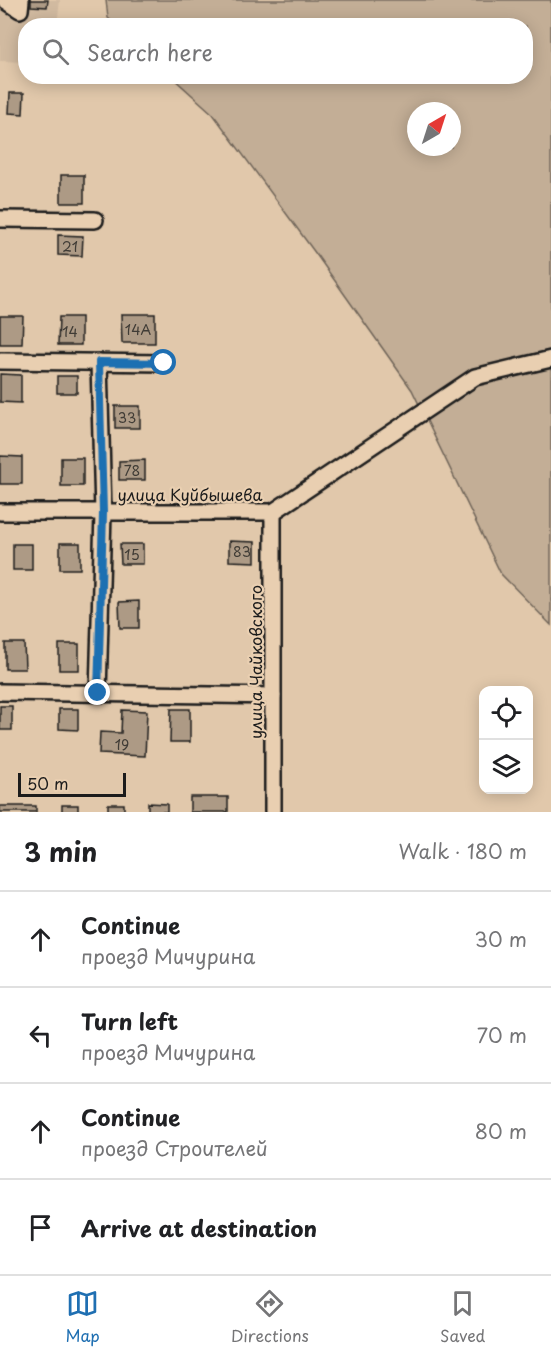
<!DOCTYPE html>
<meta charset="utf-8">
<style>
:root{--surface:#fff;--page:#f2f2f2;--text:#202124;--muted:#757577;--line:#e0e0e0;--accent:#1f6fb2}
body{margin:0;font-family:"Playpen Sans",sans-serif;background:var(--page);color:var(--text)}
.controls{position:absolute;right:18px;bottom:18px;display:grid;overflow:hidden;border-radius:12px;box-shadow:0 3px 15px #0003}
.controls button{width:54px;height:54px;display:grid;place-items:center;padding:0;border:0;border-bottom:2px solid var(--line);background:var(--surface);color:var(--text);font:30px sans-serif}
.compass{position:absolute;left:407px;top:102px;width:54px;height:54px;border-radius:50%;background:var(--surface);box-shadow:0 3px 15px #0003;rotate:39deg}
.scale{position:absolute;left:18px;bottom:15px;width:108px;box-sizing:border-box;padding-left:6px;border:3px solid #1c1c1c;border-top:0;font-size:16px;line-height:21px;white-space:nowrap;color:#1c1c1c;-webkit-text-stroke:4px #e9cfb1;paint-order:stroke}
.stop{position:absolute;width:18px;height:18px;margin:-14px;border:4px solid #1f6fb2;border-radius:50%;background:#fff}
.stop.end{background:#1f6fb2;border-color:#fff;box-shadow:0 2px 6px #0008}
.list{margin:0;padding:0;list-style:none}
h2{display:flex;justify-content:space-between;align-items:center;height:78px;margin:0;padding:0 24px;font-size:26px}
h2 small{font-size:20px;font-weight:400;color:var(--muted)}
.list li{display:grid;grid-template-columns:39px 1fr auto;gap:18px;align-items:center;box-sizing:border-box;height:96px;padding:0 24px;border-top:2px solid var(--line)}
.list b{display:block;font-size:22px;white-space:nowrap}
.list p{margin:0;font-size:20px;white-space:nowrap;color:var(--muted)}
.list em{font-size:20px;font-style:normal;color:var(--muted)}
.icon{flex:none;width:33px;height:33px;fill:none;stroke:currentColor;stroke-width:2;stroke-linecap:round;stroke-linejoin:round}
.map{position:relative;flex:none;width:551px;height:812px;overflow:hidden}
.search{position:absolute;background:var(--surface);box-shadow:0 3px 15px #0003;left:18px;right:18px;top:18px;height:66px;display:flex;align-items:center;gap:15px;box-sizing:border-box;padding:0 21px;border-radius:24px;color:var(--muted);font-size:22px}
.sheet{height:462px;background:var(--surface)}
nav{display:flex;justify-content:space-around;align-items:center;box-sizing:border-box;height:84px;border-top:2px solid var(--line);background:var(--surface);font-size:16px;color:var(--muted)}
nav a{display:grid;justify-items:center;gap:3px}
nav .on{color:var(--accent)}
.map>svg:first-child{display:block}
.built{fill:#d1baa0}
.green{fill:#c3ae96;stroke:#706559;stroke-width:1.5;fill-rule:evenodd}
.building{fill:#ad9a85;stroke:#1c1c1c;stroke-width:1.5}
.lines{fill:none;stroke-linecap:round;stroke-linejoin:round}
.minor-casing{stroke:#1c1c1c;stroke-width:20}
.minor{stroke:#e9cfb1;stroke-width:15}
.route{stroke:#1f6fb2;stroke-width:8}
.labels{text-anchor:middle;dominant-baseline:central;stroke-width:4.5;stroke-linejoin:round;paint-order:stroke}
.number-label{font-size:14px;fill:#403c36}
.street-label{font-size:16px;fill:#1c1c1c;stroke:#e9cfb1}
</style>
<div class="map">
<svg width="551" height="812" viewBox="0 0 551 812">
<rect width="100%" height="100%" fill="#e1c8ab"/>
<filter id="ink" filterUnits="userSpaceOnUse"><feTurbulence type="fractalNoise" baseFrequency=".0167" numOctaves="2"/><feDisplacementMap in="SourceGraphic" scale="12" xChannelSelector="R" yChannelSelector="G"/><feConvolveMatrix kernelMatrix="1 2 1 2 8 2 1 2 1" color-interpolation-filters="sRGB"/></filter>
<g filter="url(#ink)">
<!-- built -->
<path class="built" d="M0,0h60l-3,25 -31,1 -1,36 -25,-1z"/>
<!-- green -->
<path class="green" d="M106,0h445v625l-50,-51 -89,-184 -96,-136 -103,-140 -41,-37 354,-1v-50l-410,-1 -8,-7zM416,111h36v36h-36z"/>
<!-- building -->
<g class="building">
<path d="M31,0h17l-1,7 -16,-1z"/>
<path d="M10,93h14l-1,21 -14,-1z"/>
<rect x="61" y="175" width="23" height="28"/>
<path d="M58,235l25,1 -1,20 -24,-1z"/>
<path d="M121,314h34v29h-33z"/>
<path d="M0,316h23l-1,28h-22z"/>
<path d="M59,317h22v28h-23z"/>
<path d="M0,374l21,1v28l-21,-1z"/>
<rect x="57" y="376" width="20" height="17"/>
<rect x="115" y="406" width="25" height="22"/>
<path d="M0,456l22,1v27h-22z"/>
<rect x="61" y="458" width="22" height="28"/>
<path d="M145,460v20h-26v-19z"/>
<path d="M229,541l26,1v20l-26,-1z"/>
<rect x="60" y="543" width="20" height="26"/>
<rect x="13" y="544" width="19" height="26"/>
<path d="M120,544h23v20h-22z"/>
<path d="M139,601v27h-19l-1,-26z"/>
<path d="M5,643h19l1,26h-20z"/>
<rect x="59" y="644" width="20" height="26"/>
<rect x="0" y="706" width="12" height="24"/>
<path d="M59,709h19v21l-19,-1z"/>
<path d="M171,709h19v33h-20z"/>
<path d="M122,710l25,1 -2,45 -46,-2 1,-22 21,1z"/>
<rect x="190" y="797" width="38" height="15"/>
<path d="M148,803l19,1v8h-19z"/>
<rect x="108" y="804" width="16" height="8"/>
<rect x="62" y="805" width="16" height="7"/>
<rect x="0" y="806" width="36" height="6"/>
</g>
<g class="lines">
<defs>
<g id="minor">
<path d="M5,0l15,10 1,-10"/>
<path d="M0,219l95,1"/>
<path d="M0,361l164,2"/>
<path d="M0,512h273"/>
<path d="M273,512l202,-135 76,-18"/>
<path d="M0,692l273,4"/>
<path d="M98,693l5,-180 -4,-151"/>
<path d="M273,812v-300"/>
</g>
</defs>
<!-- minor casing -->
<use href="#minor" class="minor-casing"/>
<!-- minor -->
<use href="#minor" class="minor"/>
</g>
</g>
<g class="lines" filter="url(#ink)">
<!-- route -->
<path class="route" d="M98,693l5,-180 -4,-151 65,1"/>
</g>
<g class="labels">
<!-- number labels -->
<g class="number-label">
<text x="70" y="246">21</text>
<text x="138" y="329">14А</text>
<text x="70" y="331">14</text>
<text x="127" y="417">33</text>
<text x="132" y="470">78</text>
<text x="242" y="551">83</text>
<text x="132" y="554">15</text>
<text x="122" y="744">19</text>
</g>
<!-- street labels -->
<g class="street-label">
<text x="190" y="494">улица Куйбышева</text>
<text transform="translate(255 662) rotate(-90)">улица Чайковского</text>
</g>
</g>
</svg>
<div class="controls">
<button><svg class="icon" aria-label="locate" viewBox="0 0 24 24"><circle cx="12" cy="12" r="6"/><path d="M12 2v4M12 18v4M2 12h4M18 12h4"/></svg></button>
<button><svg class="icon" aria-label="layers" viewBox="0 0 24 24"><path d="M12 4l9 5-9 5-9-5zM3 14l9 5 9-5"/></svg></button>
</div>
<svg class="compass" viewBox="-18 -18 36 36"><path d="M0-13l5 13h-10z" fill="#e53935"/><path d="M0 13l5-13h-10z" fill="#757577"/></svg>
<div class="scale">50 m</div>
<div class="stop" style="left:164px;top:363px"></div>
<div class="stop end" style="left:98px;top:693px"></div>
<div class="search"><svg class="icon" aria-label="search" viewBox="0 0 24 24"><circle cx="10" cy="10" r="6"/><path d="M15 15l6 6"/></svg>Search here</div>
</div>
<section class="sheet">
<h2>3 min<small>Walk · 180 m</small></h2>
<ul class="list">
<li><svg class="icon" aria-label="ahead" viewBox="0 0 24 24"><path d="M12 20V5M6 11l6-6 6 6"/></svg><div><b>Continue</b><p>проезд Мичурина</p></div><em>30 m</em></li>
<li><svg class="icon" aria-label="left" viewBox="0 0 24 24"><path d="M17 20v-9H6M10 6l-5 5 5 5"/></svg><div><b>Turn left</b><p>проезд Мичурина</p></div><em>70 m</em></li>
<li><svg class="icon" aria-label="ahead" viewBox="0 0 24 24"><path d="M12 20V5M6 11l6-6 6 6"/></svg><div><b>Continue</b><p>проезд Строителей</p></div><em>80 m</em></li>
<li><svg class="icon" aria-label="arrive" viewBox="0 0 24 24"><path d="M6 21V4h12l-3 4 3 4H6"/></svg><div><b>Arrive at destination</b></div></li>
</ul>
</section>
<nav>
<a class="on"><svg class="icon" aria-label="map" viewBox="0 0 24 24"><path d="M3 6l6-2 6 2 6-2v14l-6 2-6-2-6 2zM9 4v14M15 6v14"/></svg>Map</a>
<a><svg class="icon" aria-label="directions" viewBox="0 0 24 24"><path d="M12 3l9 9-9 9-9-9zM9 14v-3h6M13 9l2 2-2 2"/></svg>Directions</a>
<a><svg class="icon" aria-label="saved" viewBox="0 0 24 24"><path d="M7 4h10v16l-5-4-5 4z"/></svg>Saved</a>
</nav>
